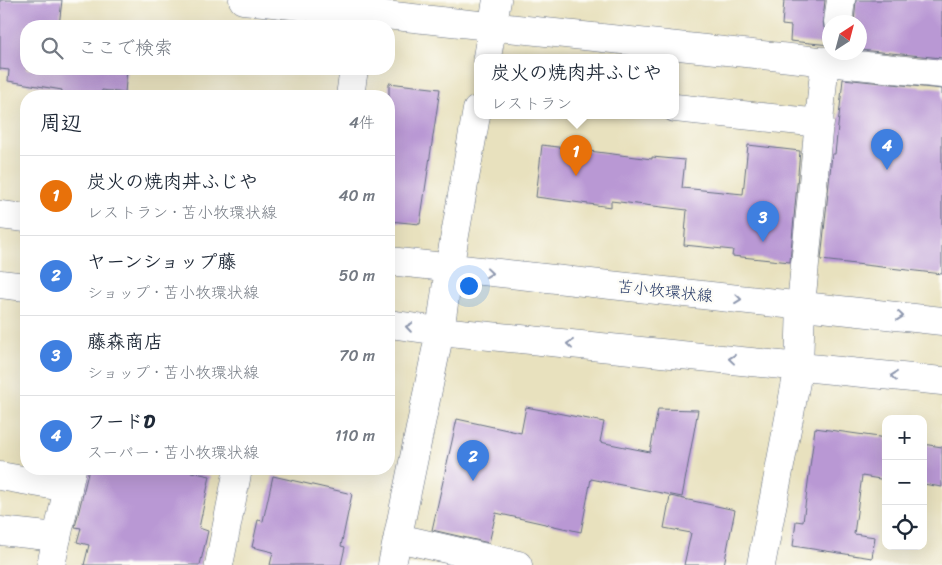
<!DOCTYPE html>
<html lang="ja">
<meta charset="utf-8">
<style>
:root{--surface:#fff;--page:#f2f2f3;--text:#1f2937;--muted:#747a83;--line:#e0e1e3;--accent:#d1495b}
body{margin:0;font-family:Sriracha,"Klee One",sans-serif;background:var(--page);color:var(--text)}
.controls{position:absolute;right:15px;bottom:15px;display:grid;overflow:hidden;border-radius:10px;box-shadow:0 5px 20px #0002}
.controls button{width:45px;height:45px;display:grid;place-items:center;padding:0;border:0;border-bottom:1px solid var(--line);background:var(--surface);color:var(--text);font:25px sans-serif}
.compass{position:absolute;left:822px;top:15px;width:45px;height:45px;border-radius:50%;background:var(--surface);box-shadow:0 5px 20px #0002;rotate:36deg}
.you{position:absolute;left:468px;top:285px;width:18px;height:18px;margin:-12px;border:4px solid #fff;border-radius:50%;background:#1a73e8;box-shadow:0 0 0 8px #1a73e833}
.badge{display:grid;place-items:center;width:32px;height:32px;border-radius:50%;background:var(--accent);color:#fff;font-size:16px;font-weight:700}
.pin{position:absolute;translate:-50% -41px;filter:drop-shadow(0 1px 2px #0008)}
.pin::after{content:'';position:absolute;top:26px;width:18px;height:15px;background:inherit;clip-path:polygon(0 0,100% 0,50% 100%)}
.popup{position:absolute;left:474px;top:54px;width:205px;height:65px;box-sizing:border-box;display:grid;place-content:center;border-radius:10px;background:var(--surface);filter:drop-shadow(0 1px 4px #0005);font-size:16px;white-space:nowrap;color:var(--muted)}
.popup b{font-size:19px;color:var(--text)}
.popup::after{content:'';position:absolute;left:50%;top:100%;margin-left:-10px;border:10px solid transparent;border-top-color:var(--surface)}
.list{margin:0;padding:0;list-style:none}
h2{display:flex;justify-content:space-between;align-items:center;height:65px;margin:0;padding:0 20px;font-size:21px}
h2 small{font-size:16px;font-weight:400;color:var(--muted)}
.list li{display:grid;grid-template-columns:32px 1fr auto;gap:15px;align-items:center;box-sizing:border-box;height:80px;padding:0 20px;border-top:1px solid var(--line)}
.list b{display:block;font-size:19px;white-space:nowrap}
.list p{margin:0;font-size:16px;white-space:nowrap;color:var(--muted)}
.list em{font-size:16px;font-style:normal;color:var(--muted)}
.icon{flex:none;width:28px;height:28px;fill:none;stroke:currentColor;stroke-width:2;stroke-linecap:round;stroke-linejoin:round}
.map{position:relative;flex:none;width:942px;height:565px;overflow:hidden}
.search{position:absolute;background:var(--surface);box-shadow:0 5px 20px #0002;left:20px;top:20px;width:375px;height:55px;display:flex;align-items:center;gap:12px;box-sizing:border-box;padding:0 18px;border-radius:20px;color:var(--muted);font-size:19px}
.panel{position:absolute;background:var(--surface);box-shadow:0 5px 20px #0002;left:20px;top:90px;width:375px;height:385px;border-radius:20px}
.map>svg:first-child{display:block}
.building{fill:#b998d4}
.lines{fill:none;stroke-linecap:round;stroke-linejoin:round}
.minor-casing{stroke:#636d80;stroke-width:29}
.major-casing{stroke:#636d80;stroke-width:29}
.minor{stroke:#fff;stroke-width:28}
.major{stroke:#fff;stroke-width:28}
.oneway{stroke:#8d97ae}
.labels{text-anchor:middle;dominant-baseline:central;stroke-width:5;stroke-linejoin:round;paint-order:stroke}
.street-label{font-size:16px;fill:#1b2f5e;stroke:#fdfcf7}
</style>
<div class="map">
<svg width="942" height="565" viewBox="0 0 942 565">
<rect width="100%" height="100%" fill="#fdfcf7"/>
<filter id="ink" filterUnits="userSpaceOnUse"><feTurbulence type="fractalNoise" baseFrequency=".02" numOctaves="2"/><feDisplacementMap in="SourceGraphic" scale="10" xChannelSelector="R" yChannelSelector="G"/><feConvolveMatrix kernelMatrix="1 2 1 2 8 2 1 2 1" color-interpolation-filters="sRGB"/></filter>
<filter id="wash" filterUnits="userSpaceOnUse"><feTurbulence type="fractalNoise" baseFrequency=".0096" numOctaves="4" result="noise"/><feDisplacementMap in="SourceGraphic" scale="20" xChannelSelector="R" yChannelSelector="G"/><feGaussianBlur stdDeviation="1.12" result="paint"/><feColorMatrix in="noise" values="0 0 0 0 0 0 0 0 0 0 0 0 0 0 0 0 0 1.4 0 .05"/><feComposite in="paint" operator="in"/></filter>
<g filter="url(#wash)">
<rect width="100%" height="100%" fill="#e8e1be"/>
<g id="blocks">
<!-- building -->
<g class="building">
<path d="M0,0h62l-3,26h-33v43h101l-2,24 -23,-3 -1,6h-40l1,-6 -54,-9 1,-11 -9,-1z"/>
<path d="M784,0h41l-2,20 1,8 6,7v10l-40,-4 1,-15 -9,-1z"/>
<path d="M856,0h86v58l-82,-8v-28h-6z"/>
<path d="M843,79l99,10v185l-121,-14 11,-106h3z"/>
<path d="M389,83l51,6 -20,135 -31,-3z"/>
<path d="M542,145l110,14v-2l33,3 -3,28 61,6 5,-49 52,6 -10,111 -58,-6 1,-6 -49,-5 3,-35 -76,-9v6l-75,-10z"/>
<path d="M526,407l78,15 -4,20 50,10 8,-43 40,1 -16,87 -91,-18 -10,53 -85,-19 -7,30 -57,-13 25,-111 64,14z"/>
<path d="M815,428l71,10v42l-24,-4 -8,58 21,3 -3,21 -79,-12 3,-25 7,1z"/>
<path d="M923,444l19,3v40l-19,-3z"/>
<path d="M89,469h88l33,7 -11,52 9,3 -8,34h-116l5,-20 -12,-3 4,-14 -6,-1z"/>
<path d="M273,476l79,18 -11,52 4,1 -4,18h-71l3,-13 -21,-5 6,-27 5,1z"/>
<path d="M670,496l65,14 -11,55h-40l7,-32 -27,-5z"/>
</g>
</g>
</g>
<g filter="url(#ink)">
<use href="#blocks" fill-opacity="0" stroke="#636d80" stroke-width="1"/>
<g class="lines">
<defs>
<g id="minor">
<path d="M243,0l699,74"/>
<path d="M838,22l3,-22"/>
<path d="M487,57l10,-57"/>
<path d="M350,96l4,-27"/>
<path d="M675,108l145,15"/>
<path d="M0,476l68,12"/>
<path d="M0,531l57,6"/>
<path d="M398,538l120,27"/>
<path d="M51,565l21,-96"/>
<path d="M219,565l19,-96"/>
<path d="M392,565l48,-234 9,-62 28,-159"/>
<path d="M761,565l38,-199 2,-61 24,-244"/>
</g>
<g id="major">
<path d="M0,215l26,3"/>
<path d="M389,261l553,60"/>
<path d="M0,284l26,3"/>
<path d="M389,324l51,7 502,50"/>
</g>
</defs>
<!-- minor casing -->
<use href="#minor" class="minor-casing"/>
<!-- major casing -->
<use href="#major" class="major-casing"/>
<!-- minor -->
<use href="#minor" class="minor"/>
<!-- major -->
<use href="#major" class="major"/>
</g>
<!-- one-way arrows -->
<defs><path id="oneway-chevron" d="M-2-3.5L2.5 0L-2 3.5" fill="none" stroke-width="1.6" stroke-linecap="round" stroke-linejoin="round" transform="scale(1.25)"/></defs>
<g class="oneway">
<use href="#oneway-chevron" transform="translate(489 273) rotate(6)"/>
<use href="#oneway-chevron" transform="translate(738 299) rotate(6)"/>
<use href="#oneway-chevron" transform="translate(900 316) rotate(6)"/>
<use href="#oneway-chevron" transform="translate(409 327) rotate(-172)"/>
<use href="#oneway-chevron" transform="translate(570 344) rotate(-174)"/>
<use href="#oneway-chevron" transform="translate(732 359) rotate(-174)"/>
<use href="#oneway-chevron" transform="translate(894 376) rotate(-174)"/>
</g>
</g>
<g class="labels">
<!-- street labels -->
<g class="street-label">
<text transform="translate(665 291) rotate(6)">苫小牧環状線</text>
</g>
</g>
</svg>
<div class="controls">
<button>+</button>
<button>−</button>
<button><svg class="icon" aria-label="locate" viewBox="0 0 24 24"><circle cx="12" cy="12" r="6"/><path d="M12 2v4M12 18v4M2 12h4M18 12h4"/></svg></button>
</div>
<svg class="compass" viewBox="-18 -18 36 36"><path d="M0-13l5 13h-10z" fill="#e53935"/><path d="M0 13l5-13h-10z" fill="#747a83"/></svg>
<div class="you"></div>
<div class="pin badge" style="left:576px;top:176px;background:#e8710a">1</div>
<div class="popup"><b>炭火の焼肉丼ふじや</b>レストラン</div>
<div class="pin badge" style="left:473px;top:481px;background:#3f7fe0">2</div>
<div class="pin badge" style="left:763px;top:242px;background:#3f7fe0">3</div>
<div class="pin badge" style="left:887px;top:170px;background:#3f7fe0">4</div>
<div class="search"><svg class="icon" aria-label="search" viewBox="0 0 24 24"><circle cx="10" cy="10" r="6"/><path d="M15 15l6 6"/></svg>ここで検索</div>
<section class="panel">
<h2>周辺<small>4件</small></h2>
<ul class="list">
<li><span class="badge" style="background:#e8710a">1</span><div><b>炭火の焼肉丼ふじや</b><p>レストラン · 苫小牧環状線</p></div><em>40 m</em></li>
<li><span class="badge" style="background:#3f7fe0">2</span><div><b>ヤーンショップ藤</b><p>ショップ · 苫小牧環状線</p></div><em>50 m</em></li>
<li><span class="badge" style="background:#3f7fe0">3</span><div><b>藤森商店</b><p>ショップ · 苫小牧環状線</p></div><em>70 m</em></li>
<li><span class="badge" style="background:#3f7fe0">4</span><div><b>フードD</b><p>スーパー · 苫小牧環状線</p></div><em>110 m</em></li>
</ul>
</section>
</div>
